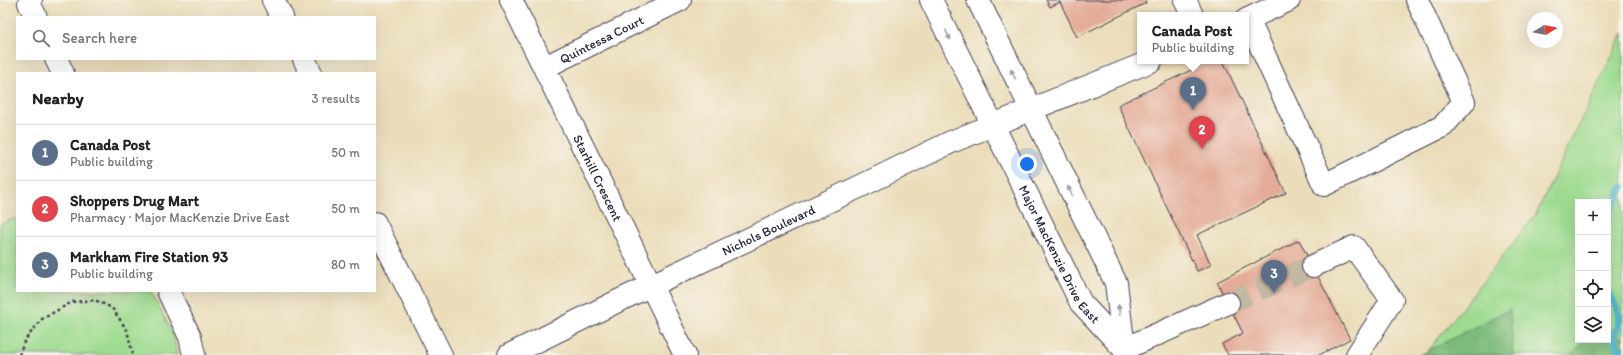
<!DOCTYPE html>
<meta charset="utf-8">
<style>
:root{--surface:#fff;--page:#f6f6f6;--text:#202124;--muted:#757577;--line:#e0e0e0;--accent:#ea580c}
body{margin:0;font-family:Itim,sans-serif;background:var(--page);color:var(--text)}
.controls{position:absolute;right:12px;bottom:12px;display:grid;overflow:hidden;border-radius:0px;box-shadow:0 4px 16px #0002}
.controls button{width:36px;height:36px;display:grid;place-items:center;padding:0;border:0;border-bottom:1px solid var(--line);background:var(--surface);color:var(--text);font:20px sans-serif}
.compass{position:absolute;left:1527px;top:12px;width:36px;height:36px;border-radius:50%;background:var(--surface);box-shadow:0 4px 16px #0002;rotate:80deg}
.you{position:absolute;left:1027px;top:164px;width:14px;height:14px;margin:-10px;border:3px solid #fff;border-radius:50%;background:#1a73e8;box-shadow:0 0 0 6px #1a73e833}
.badge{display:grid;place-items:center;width:26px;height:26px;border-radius:50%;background:var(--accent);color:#fff;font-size:13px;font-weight:700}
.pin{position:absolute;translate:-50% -33px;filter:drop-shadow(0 1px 2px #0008)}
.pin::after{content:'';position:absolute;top:21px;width:14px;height:12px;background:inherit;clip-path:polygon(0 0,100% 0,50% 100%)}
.popup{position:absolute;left:1137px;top:12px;width:112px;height:52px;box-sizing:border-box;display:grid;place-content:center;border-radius:0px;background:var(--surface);filter:drop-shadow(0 1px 3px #0005);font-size:13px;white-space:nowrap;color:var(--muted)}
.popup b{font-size:15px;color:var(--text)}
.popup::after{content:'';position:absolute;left:50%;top:100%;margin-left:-8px;border:8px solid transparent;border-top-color:var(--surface)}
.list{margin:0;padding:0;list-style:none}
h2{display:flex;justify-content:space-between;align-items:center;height:52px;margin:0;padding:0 16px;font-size:17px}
h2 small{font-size:13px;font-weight:400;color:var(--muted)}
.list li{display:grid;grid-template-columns:26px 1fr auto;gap:12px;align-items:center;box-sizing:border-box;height:56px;padding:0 16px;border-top:1px solid var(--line)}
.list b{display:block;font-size:15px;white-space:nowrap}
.list p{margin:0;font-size:13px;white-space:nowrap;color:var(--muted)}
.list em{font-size:13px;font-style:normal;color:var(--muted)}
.icon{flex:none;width:22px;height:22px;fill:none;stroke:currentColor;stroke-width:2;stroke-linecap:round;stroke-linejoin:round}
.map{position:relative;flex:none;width:1623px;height:355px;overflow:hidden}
.search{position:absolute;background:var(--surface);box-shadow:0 4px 16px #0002;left:16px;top:16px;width:360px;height:44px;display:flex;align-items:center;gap:10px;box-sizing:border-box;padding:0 14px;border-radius:0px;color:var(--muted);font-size:15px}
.panel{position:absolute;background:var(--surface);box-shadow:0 4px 16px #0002;left:16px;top:72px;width:360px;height:220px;border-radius:0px}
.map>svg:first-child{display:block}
.green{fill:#9edb90;stroke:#607e66;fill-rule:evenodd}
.forest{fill:#7ebb7a;stroke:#506e5a}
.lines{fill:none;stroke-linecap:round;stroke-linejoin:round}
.stream{stroke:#50b7ce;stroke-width:7}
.building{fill:#e4ab98}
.minor-tunnel{stroke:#c3b8a1;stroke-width:22;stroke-dasharray:22 11;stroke-linecap:butt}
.minor-casing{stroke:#403e4e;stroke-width:24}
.major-casing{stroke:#403e4e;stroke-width:24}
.path{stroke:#403e4e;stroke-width:2.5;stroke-dasharray:3 3;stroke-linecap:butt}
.minor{stroke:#fff;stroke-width:22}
.major{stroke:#fff;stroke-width:22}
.oneway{fill:#9c9ca7}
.labels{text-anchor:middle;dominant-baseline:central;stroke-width:3;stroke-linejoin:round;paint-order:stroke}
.street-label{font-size:13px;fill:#22223b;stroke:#f7f3e8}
</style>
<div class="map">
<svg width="1623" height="355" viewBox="0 0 1623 355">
<rect width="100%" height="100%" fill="#f7f3e8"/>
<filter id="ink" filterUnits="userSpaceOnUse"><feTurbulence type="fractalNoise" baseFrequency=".025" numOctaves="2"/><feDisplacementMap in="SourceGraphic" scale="8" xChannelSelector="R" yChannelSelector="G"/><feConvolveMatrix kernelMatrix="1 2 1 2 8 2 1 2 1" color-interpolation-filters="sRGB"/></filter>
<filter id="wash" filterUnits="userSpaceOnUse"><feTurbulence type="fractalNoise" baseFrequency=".012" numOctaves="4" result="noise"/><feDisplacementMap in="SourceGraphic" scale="16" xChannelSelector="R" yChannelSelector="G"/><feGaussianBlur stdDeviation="0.9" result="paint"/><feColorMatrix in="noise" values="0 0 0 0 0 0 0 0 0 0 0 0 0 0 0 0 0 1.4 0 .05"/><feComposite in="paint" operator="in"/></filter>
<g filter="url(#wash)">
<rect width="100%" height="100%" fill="#ebddba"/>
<!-- green -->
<g class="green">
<path d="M1623,33v322h-198l111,-141zM1578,202h30v138h-30z"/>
<path d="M17,218v73h134l22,43 4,21h-177v-131z"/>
</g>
<!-- forest -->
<g class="forest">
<path d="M1510,309l3,46h-93z"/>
<path d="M1608,326l15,13v16h-51l13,-15h23z"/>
</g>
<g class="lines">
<!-- stream -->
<g class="stream">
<path d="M1608,214l15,-27"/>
<path d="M1608,291c10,19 15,25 6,46l7,18"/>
</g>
</g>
<g id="blocks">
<!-- building -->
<g class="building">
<path d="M1046,0h99l1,3 -69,34 -17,-35 -10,5z"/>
<path d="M1210,61h13l63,132 -89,42 14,30 -14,6 -79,-166z"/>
<path d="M1299,240l51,99 -31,16h-91l-6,-11 21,-11 -26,-51z"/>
</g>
</g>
</g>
<g filter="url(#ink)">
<use href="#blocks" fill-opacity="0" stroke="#403e4e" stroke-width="1"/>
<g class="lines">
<!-- minor-tunnel -->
<path class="minor-tunnel" d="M1228,303l85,-37"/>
<defs>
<g id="minor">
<path d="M31,0l-2,3 7,14"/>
<path d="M273,0l9,17"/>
<path id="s1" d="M511,0l174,355"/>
<path d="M1185,0l7,15"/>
<path d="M1248,19l76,166 119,-59 21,-24 -47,-102"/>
<path d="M1246,20l43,-20"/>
<path d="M56,59l7,14"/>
<path d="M304,59l7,14"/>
<path id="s2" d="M545,67l135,-67"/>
<path d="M375,223l66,132"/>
<path d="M1313,266l41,-19 38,53 -35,55"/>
<path d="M168,291l22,46 4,18"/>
<path d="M1124,349l104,-46"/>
<path id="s3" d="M509,355l109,-54 245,-116 88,-43 200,-81"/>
</g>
<g id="major">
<path id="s4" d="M931,0l150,303 43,46 3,6"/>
<path d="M978,0l138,283 8,66"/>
</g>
</defs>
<!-- minor casing -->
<use href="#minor" class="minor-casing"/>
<!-- major casing -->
<use href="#major" class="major-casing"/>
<!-- path -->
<path class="path" d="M19,355l6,-15 17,-21 30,-17 23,-2 17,8 15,22 6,25"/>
<!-- minor -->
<use href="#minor" class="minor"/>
<!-- major -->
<use href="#major" class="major"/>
</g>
<!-- one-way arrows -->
<defs><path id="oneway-solid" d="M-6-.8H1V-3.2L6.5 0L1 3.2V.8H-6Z"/></defs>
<g class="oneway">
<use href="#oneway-solid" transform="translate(948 35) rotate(64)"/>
<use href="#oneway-solid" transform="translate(1013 74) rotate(-116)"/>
<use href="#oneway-solid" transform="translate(1070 191) rotate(-116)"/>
<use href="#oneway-solid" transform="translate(1119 310) rotate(-97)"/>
</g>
</g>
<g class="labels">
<!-- street labels -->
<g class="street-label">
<text stroke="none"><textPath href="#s2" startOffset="63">Quintessa Court</textPath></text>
<text stroke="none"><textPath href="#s1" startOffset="198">Starhill Crescent</textPath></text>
<text stroke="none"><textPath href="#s3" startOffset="288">Nichols Boulevard</textPath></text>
<text stroke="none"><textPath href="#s4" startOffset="285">Major MacKenzie Drive East</textPath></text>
</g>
</g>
</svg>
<div class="controls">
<button>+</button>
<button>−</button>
<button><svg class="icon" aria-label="locate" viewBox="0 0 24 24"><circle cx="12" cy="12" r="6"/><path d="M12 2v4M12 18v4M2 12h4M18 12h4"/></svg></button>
<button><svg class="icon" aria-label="layers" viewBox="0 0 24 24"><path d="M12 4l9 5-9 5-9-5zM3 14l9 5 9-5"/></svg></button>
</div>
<svg class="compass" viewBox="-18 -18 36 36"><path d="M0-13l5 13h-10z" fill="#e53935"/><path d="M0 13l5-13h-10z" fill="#757577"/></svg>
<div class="you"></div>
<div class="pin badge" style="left:1193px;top:110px;background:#5c6f8a">1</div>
<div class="popup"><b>Canada Post</b>Public building</div>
<div class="pin badge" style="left:1202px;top:149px;background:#e0444e">2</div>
<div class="pin badge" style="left:1274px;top:293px;background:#5c6f8a">3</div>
<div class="search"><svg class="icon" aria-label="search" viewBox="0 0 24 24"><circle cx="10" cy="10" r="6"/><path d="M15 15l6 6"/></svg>Search here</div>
<section class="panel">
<h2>Nearby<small>3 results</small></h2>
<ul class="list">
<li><span class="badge" style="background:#5c6f8a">1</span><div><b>Canada Post</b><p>Public building</p></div><em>50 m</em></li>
<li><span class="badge" style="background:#e0444e">2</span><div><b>Shoppers Drug Mart</b><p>Pharmacy · Major MacKenzie Drive East</p></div><em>50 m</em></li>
<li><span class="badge" style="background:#5c6f8a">3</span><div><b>Markham Fire Station 93</b><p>Public building</p></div><em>80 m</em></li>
</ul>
</section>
</div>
